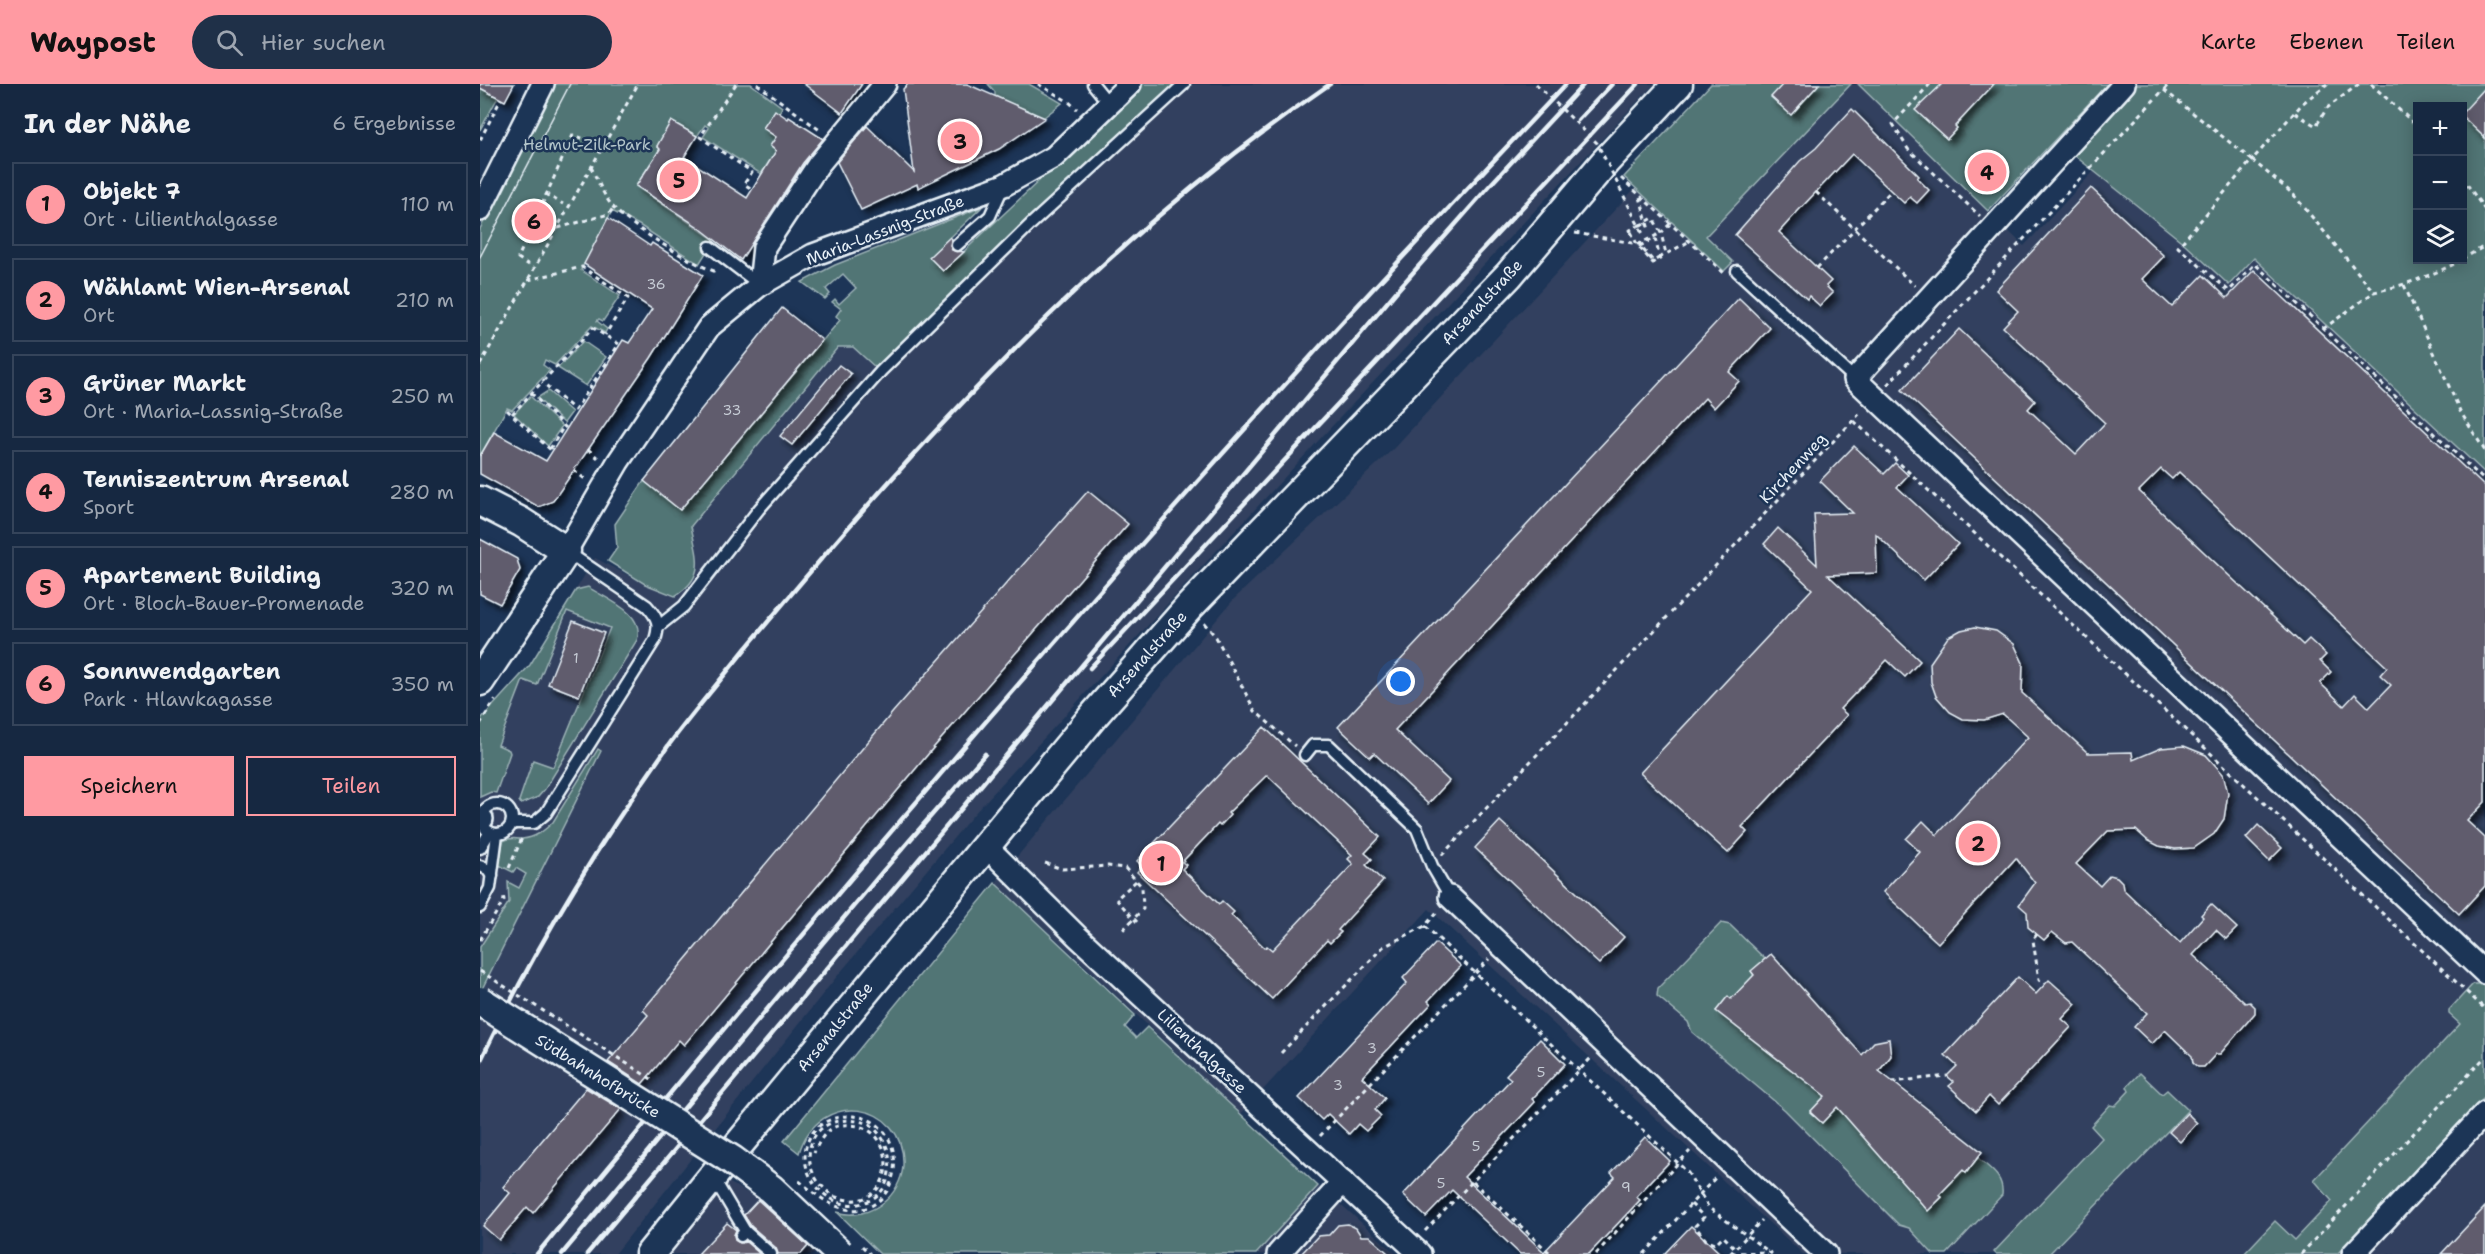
<!DOCTYPE html>
<html lang="de">
<meta charset="utf-8">
<style>
:root{--surface:#162841;--page:#1f3048;--text:#f1f3f6;--muted:#9ea6b1;--line:#35445a;--accent:#ff9aa2}
body{margin:0;font-family:"Shantell Sans",sans-serif;background:var(--page);color:var(--text)}
.controls{position:absolute;right:18px;top:18px;display:grid;overflow:hidden;border-radius:0px;box-shadow:0 3px 15px #0003}
.controls button{width:54px;height:54px;display:grid;place-items:center;padding:0;border:0;border-bottom:2px solid var(--line);background:var(--surface);color:var(--text);font:30px sans-serif}
.you{position:absolute;left:921px;top:598px;width:21px;height:21px;margin:-15px;border:4px solid #fff;border-radius:50%;background:#1a73e8;box-shadow:0 0 0 9px #1a73e833}
.badge{display:grid;place-items:center;width:39px;height:39px;border-radius:50%;background:var(--accent);color:#111;font-size:20px;font-weight:700}
.pin{position:absolute;translate:-50% -50%;border:3px solid #fff;box-shadow:0 2px 6px #0006}
.list{margin:0;padding:0;list-style:none}
h2{display:flex;justify-content:space-between;align-items:center;height:78px;margin:0;padding:0 24px;font-size:26px}
h2 small{font-size:20px;font-weight:400;color:var(--muted)}
.list li{display:grid;grid-template-columns:39px 1fr auto;gap:18px;align-items:center;box-sizing:border-box;height:84px;margin:0 12px 12px;padding:0 12px;border:2px solid var(--line);border-radius:0px}
.list b{display:block;font-size:22px;white-space:nowrap}
.list p{margin:0;font-size:20px;white-space:nowrap;color:var(--muted)}
.list em{font-size:20px;font-style:normal;color:var(--muted)}
.actions{display:flex;gap:12px;padding:18px 24px}
.actions a{flex:1;padding:14px 0;border:2px solid var(--accent);border-radius:0px;text-align:center;font-size:21px;color:var(--accent)}
.actions .main{background:var(--accent);color:#111}
.icon{flex:none;width:33px;height:33px;fill:none;stroke:currentColor;stroke-width:2;stroke-linecap:round;stroke-linejoin:round}
.map{position:relative;flex:none;width:2005px;height:1170px;overflow:hidden}
header{display:flex;align-items:center;gap:36px;box-sizing:border-box;height:84px;padding:0 30px;background:var(--accent);color:#111}
header strong{font-size:28px}
nav{display:flex;gap:33px;margin-inline-start:auto;font-size:21px}
.search{width:420px;height:54px;background:var(--page);display:flex;align-items:center;gap:15px;box-sizing:border-box;padding:0 21px;border-radius:33px;color:var(--muted);font-size:22px}
main{display:flex}
aside{flex:1;background:var(--surface)}
.map>svg:first-child{display:block}
.built{fill:#31405e}
.green{fill:#517474;stroke:#9cb2b6;stroke-width:1.5;fill-rule:evenodd}
.building{fill:#605b6d;stroke:#e8f1f8;stroke-width:1.5;fill-rule:evenodd;filter:url(#shadow)}
.lines{fill:none;stroke-linecap:round;stroke-linejoin:round}
.lane-casing{stroke:#e8f1f8;stroke-width:15}
.street-casing{stroke:#e8f1f8;stroke-width:26}
.secondary-casing{stroke:#e8f1f8;stroke-width:33}
.path{stroke:#e8f1f8;stroke-width:3;stroke-dasharray:4.5 4.5;stroke-linecap:butt}
.lane{stroke:#1d3557;stroke-width:10}
.street{stroke:#1d3557;stroke-width:21}
.secondary{stroke:#1d3557;stroke-width:28}
.tram{stroke:#e8f1f8;stroke-width:1.5}
.rail{stroke:#e8f1f8;stroke-width:4.5}
.secondary-bridge-casing{stroke:#e8f1f8;stroke-width:33;stroke-linecap:butt}
.path-bridge{stroke:#e8f1f8;stroke-width:3;stroke-dasharray:4.5 4.5;stroke-linecap:butt}
.secondary-bridge{stroke:#1d3557;stroke-width:28}
.labels{text-anchor:middle;dominant-baseline:central;stroke-width:5;stroke-linejoin:round;paint-order:stroke}
.number-label{font-size:14px;fill:#c6ccd5}
.park-label{font-size:16px;fill:#b3c5ca;stroke:#1d3557}
.street-label{font-size:16px;fill:#e8f1f8;stroke:#1d3557}
</style>
<header>
<strong>Waypost</strong>
<div class="search"><svg class="icon" aria-label="search" viewBox="0 0 24 24"><circle cx="10" cy="10" r="6"/><path d="M15 15l6 6"/></svg>Hier suchen</div>
<nav><a>Karte</a><a>Ebenen</a><a>Teilen</a></nav>
</header>
<main>
<aside>
<h2>In der Nähe<small>6 Ergebnisse</small></h2>
<ul class="list">
<li><span class="badge">1</span><div><b>Objekt 7</b><p>Ort · Lilienthalgasse</p></div><em>110 m</em></li>
<li><span class="badge">2</span><div><b>Wählamt Wien-Arsenal</b><p>Ort</p></div><em>210 m</em></li>
<li><span class="badge">3</span><div><b>Grüner Markt</b><p>Ort · Maria-Lassnig-Straße</p></div><em>250 m</em></li>
<li><span class="badge">4</span><div><b>Tenniszentrum Arsenal</b><p>Sport</p></div><em>280 m</em></li>
<li><span class="badge">5</span><div><b>Apartement Building</b><p>Ort · Bloch-Bauer-Promenade</p></div><em>320 m</em></li>
<li><span class="badge">6</span><div><b>Sonnwendgarten</b><p>Park · Hlawkagasse</p></div><em>350 m</em></li>
</ul>
<div class="actions"><a class="main">Speichern</a><a>Teilen</a></div>
</aside>
<div class="map">
<svg width="2005" height="1170" viewBox="0 0 2005 1170">
<defs>
<filter id="shadow"><feDropShadow dx="5" dy="5" stdDeviation="3" flood-color="#0009"/></filter>
</defs>
<rect width="100%" height="100%" fill="#1d3557"/>
<filter id="ink" filterUnits="userSpaceOnUse"><feTurbulence type="fractalNoise" baseFrequency=".0167" numOctaves="2"/><feDisplacementMap in="SourceGraphic" scale="12" xChannelSelector="R" yChannelSelector="G"/><feConvolveMatrix kernelMatrix="1 2 1 2 8 2 1 2 1" color-interpolation-filters="sRGB"/></filter>
<g filter="url(#ink)">
<!-- built -->
<g class="built">
<path d="M712,0h462l-335,356 -345,374 -140,166 -219,274h-135v-506l115,-190 50,26 196,-247 45,39 115,-115z"/>
<path d="M1371,0h7l166,162 70,-75 91,73 44,40 25,-26 231,215v734l-44,47h-638l-374,-345 -188,205 -162,-154 -84,-77 239,-284 159,-150 242,-261 89,83 9,-9 -27,-26z"/>
<path d="M243,1095l36,20 56,55h-151z"/>
<path d="M838,1102l26,21 52,47h-140z"/>
</g>
<!-- green -->
<g class="green">
<path d="M75,0h196l31,23 -3,6 -4,-2 -12,17 13,9 -6,9 6,5 -15,23 -58,-37 6,-9 -4,-3 -8,11 -26,-15 -14,25 3,3 -24,37 78,54 -15,24 -60,-39 -27,-14 -31,59 39,26 -17,25 -4,-2 -2,2 10,8 -2,4 -13,-7 -37,39 -10,-5 -2,5 7,5 -38,40 -5,-2 -27,48v-227z"/>
<path d="M508,0h41l33,19 -19,15 -48,-22v-4z"/>
<path d="M662,0h35l-301,284 -23,-21h-15l-147,179c6,31 16,50 -16,70l-30,-12 -37,-23 9,-13 -2,-24 29,-43 36,29 160,-190 -4,-4 5,-7 -9,-7 3,-3 4,5 17,-16 -13,-14 -17,15 4,5 -5,5 -23,-17 33,-17 147,-58 -52,50 13,14z"/>
<path d="M1231,0h140l-145,152 27,26 -9,9 -100,-94z"/>
<path d="M1378,0h249l-119,127z"/>
<path d="M1654,0h351v389l-231,-215 -25,27 -44,-41 -115,-92zM1938,22h44v154h-44z"/>
<path d="M0,4l18,9 -18,33z"/>
<path d="M103,257l23,16 -20,29 -28,-18z"/>
<path d="M68,307l24,21 -8,11 -27,-25z"/>
<path d="M50,312l32,30 -14,20 -34,-32z"/>
<path d="M108,503c18,12 58,26 49,53l-92,149 -7,8 -17,7 -2,-3 14,-41 20,7 57,-139 -43,-17 -30,74 -14,-5 -25,65 11,5 1,3 -14,40 -5,-1 -11,5v-77l50,-55 46,-75z"/>
<path d="M118,665l3,2 -121,242v-46l29,-45 -1,-20 11,6 7,-14 -10,-6 -3,4 -14,-7 4,-24c8,-4 11,-2 19,-2 13,-1 22,-8 31,-17z"/>
<path d="M515,799l140,132 -10,12 11,11 11,-11 171,159 -62,68h-376l-43,-42c16,5 34,1 47,-10 10,-8 18,-22 19,-36 3,-66 -85,-78 -104,-13l-15,-12z"/>
<path d="M1241,839l9,2 35,34 -14,12 3,4 -23,24 -4,-2 -11,14 109,85 -15,16 12,11 15,-16 90,103 15,-12 -3,-3 39,-37c12,11 26,18 24,37l-55,59h-14l-24,-26 -10,-3 -114,-115 -93,-78 -4,-10 -31,-26 1,-8z"/>
<path d="M1993,900h9l3,2v111l-148,157h-93l31,-33 20,19 37,-39 -18,-21 146,-156 -11,-10v-4z"/>
<path d="M1660,989l22,21 5,-4 21,20 -139,144h-53l-2,-2 108,-114 -11,-12 19,-21 5,1 14,-15 -2,-4z"/>
</g>
<!-- building -->
<g class="building">
<path d="M0,0h34l-9,17 -25,-13z"/>
<path d="M324,0h58l-20,29z"/>
<path d="M428,0h59l78,34 -46,31 -81,39 -1,-4 -56,26 -24,-48 30,-36 47,46 -11,-83z"/>
<path d="M1303,0h36l-28,31 -20,-18z"/>
<path d="M1462,0h52l-39,42 2,2 -10,11 -32,-29z"/>
<path d="M2005,4v50l-22,-21v-5z"/>
<path d="M1372,25l67,67 -2,2 12,12 -12,13 -7,-6 -6,6 -52,-49 -54,57 -19,21 52,49 -5,5 7,7 -13,13 -11,-10 -2,3 -72,-64 65,-74 16,-13z"/>
<path d="M295,26l13,9 1,-2 34,22 -20,24 -62,97 -44,-34 -61,-40 24,-37 -3,-3 14,-25 26,15 -13,21 63,41 29,-47 -6,-5 6,-9 -13,-9z"/>
<path d="M1611,104l73,68 -22,23 30,28 31,-32 24,23 27,-28 231,217v315l-18,19 18,17v48l-26,28 -557,-524 57,-61 76,72 -7,8 48,45 29,-31 -102,-96 15,-16 -22,-21zM1681,385l11,10 7,-7 208,195 -7,8 11,10 -22,23 -14,-14 -11,12 -24,-23 11,-11 -11,-11 6,-6 -17,-16 -6,6 -164,-154z"/>
<path d="M128,134l42,28 2,-3 51,32 -52,83 -98,143 -14,6 -59,-33v-18l14,-24 52,29 77,-121 6,3 23,-34 -68,-45z"/>
<path d="M470,153l2,2 -2,7 2,4 12,2 -21,19 -14,-14z"/>
<path d="M1259,214l31,30 -41,44 10,9 -25,27 -9,-10 -310,332 54,51 -21,23 -54,-51 -4,4 -32,-30z"/>
<path d="M302,224l40,32 -142,170 -36,-29z"/>
<path d="M359,281l12,9 -59,71 -12,-9z"/>
<path d="M1374,362l30,28 11,-11 13,12 -11,12 61,57 -34,36 -48,-46 1,39 -49,2 92,86 -15,16 -18,-17 -47,49 7,6 -105,112 5,5 -19,21 -88,-80 172,-184 -48,-45 14,-16 39,37 -3,-51 39,-1 -33,-32z"/>
<path d="M608,407l40,33 -194,223 -250,298 -5,-5 -37,44 -34,-22 40,-47 -5,-5 250,-298z"/>
<path d="M0,455l37,20 3,11 -20,34 -20,-10z"/>
<path d="M93,537l31,12 -25,63 -31,-12z"/>
<path d="M1495,543l21,4 18,13 9,19 -1,30 66,60 44,-1 1,8 28,-12 23,-2 22,9 17,19 5,19 -4,26 -10,15 -20,14 -19,1 -16,-3 -12,-6 -11,-10 -28,1 -32,33 24,22 10,-11 7,2 5,5 1,7 57,54 23,-26 -2,-2 10,-11 26,24 -11,11 -10,-9 -23,25 52,48 5,-1 5,5v6l-35,41h-4l-12,13h-6l-5,-4 -1,-7 -27,-26 -13,14 -18,-17 13,-14 -75,-71 -6,1 -14,-11 -8,8 -16,-13 -1,-15 -8,-7 16,-22 -19,-25 -78,85 -55,-51 37,-40 -14,-13 17,-18 14,14 91,-98 -25,-23 -19,6 -21,-1 -13,-7 -14,-16 -5,-14 -1,-19 18,-26 13,-7z"/>
<path d="M784,643l116,110 -15,16 7,6 -6,6 17,16 -45,49 3,2 -11,11 -3,-3 -55,59 -135,-127 5,-6 -5,-5zM787,691l85,80 -4,4 5,5 -81,86 -5,-4 -2,2 -34,-33 3,-3 -12,-11 -3,3 -37,-35 4,-4 -4,-3 36,-38 2,2 10,-11 -2,-2z"/>
<path d="M1020,737l124,116 -25,27 -124,-116z"/>
<path d="M1778,741l24,23 -13,13 -23,-23z"/>
<path d="M956,859l25,23 -33,35 3,3 -69,73 23,21 -10,12 6,6 -15,15 -8,-7 -9,10 -21,-20 -6,6 -23,-22 108,-115 -4,-5z"/>
<path d="M1291,870l91,101 12,-13 15,-3 2,17 -12,15 103,81 -16,21 -3,-3 -24,25 3,2 -14,14 -91,-104 -15,16 -12,-11 15,-16 -109,-85 12,-15 3,3 23,-24 -3,-4z"/>
<path d="M1538,893l18,17 13,-14 27,24 -14,15 9,8 -73,78 -9,-9 -13,15 -27,-25 5,-4 -7,-6 10,-10 -12,-11z"/>
<path d="M1060,955l25,25 -33,35 3,3 -71,75 80,75 71,-75 -4,-4 34,-36 25,24 -34,36 4,3 -51,54h-69l-68,-64 -26,27 -23,-22 108,-116 -5,-4z"/>
<path d="M106,1004l35,21 -88,104 -6,-6 -28,33 -16,-14 27,-33 -7,-6z"/>
<path d="M1707,1029l10,10 -17,19 -11,-10z"/>
<path d="M278,1116l50,46 -7,8h-23l-2,-6 -25,-22 -7,-11z"/>
<path d="M2005,1123v47h-44z"/>
<path d="M247,1139l9,7 -2,5 2,6 4,2 6,-1 14,12h-62z"/>
<path d="M868,1140l8,4 5,8h8l20,18h-88l17,-18 11,-1 9,-10z"/>
<path d="M1211,1142l30,28h-57z"/>
</g>
<g class="lines">
<defs>
<g id="lane">
<path d="M613,0l17,21"/>
<path d="M477,161l33,-29 14,-31"/>
<path d="M230,163l50,38"/>
<path d="M1257,187l118,108"/>
<path d="M179,542l25,-20 75,-97 122,-138 150,-147 153,-140"/>
<path d="M825,671l8,-10h16l88,84 15,37 18,31"/>
<circle cx="17" cy="735" r="15"/>
<path d="M32,739h22l12,-10 109,-173c5,-16 3,-22 -8,-34l-81,-55"/>
<path d="M0,764l10,-16"/>
<path d="M0,782l7,3 5,7"/>
<path d="M0,823l10,-19 7,-54"/>
<path d="M233,1093l32,54 -4,5"/>
<path d="M265,1147l26,23"/>
</g>
<g id="street">
<path d="M1644,0l-269,295 630,594"/>
<path d="M0,126l63,-126"/>
<path d="M280,201l4,-38 54,-82 67,-81"/>
<path d="M86,467l52,-89 91,-135 51,-42 53,-30 191,-70 50,-28 76,-73"/>
<path d="M0,735h2"/>
<path d="M506,762l92,91 342,317"/>
<path d="M970,813l376,357"/>
<path d="M798,1170l65,-72"/>
<path d="M1873,1170l132,-141"/>
</g>
<g id="secondary">
<path d="M0,417l41,21 45,29 -86,130"/>
<path d="M170,1170l85,-105 360,-435 95,-108 319,-331 96,-113 73,-78"/>
</g>
</defs>
<!-- lane casing -->
<use href="#lane" class="lane-casing"/>
<!-- street casing -->
<use href="#street" class="street-casing"/>
<!-- secondary casing -->
<use href="#secondary" class="secondary-casing"/>
<!-- path -->
<g class="path">
<path d="M256,0l-36,53 52,35 -8,12 8,5"/>
<path d="M277,0l64,47"/>
<path d="M558,0l31,18 8,7"/>
<path d="M1450,0l-37,40 15,25 72,67"/>
<path d="M1891,0l47,43"/>
<path d="M1684,6l88,70 51,-57 24,-19"/>
<path d="M1815,29l21,13 11,-18 32,-24"/>
<path d="M0,56l21,-41"/>
<path d="M111,83c7,14 13,30 23,41 17,19 80,57 103,64"/>
<path d="M1982,93l23,33"/>
<path d="M1141,94l103,95"/>
<path d="M1336,108l99,94"/>
<path d="M65,110l18,10"/>
<path d="M1160,113l9,33"/>
<path d="M1190,140l-9,9 5,21 22,-12"/>
<path d="M78,144l51,-14 4,-6"/>
<path d="M1151,148l-1,-2 8,-4"/>
<path d="M1095,149l64,11 22,-11 -8,-15 -14,8 4,8"/>
<path d="M1179,174l7,-4"/>
<path d="M1982,175l23,-13"/>
<path d="M1982,176c-29,15 -56,25 -88,32l-81,-98 -41,-34 -74,87 51,44 26,-27 230,217"/>
<path d="M49,181l-11,-7 55,-123 31,11"/>
<path d="M1337,184l74,-77"/>
<path d="M48,196l54,-13 46,31 -23,37"/>
<path d="M1924,201l56,126 25,40"/>
<path d="M1843,245l51,-37"/>
<path d="M0,281l158,-281"/>
<path d="M1407,301l282,-301"/>
<path d="M51,309l36,36"/>
<path d="M27,326l45,41"/>
<path d="M32,330l81,-86 26,16 -44,66 -33,-28"/>
<path d="M1374,337l631,588"/>
<path d="M70,365l14,-23"/>
<path d="M108,365l10,9"/>
<path d="M94,386l13,11"/>
<path d="M724,539l12,14 39,74 40,35"/>
<path d="M0,640l15,-24"/>
<path d="M962,771l420,-444"/>
<path d="M565,779l17,6 46,-3 17,2 17,19 1,22 -23,24"/>
<path d="M29,784l13,-30"/>
<path d="M656,797l-20,18 21,23"/>
<path d="M945,842l253,237 12,-12"/>
<path d="M1557,850l-4,6 6,40 6,5"/>
<path d="M0,856l24,-40 -1,-6"/>
<path d="M801,969l102,-106 42,-21 12,-14"/>
<path d="M1412,998l55,-6"/>
<path d="M840,1052l169,-177"/>
<path d="M993,1098l78,72"/>
<path d="M1211,1120l13,13 -9,9 11,14 9,4 8,-8 12,12"/>
<path d="M945,1147l166,-173"/>
<path d="M382,1162l8,8"/>
<path d="M1251,1169l37,-1"/>
<path d="M1116,1170l82,-91 10,10 21,35 63,46"/>
<path d="M1164,1170l72,-77"/>
<path d="M1250,1170l32,-34"/>
<path d="M1821,1170l184,-197"/>
</g>
<!-- lane -->
<use href="#lane" class="lane"/>
<!-- street -->
<use href="#street" class="street"/>
<!-- secondary -->
<use href="#secondary" class="secondary"/>
<!-- tram -->
<path class="tram" d="M0,173l90,-173"/>
<!-- rail -->
<g class="rail">
<path d="M1098,36l34,-36"/>
<path d="M610,584l548,-584"/>
<path d="M0,978c53,-111 117,-216 188,-316 25,-34 52,-65 78,-98 41,-49 81,-97 124,-145 139,-156 286,-300 460,-419"/>
<path d="M57,1170c245,-298 496,-593 756,-878 89,-99 182,-195 273,-292"/>
<path d="M82,1170l321,-383 102,-117"/>
<path d="M107,1170l808,-961 97,-110 92,-99"/>
</g>
<defs>
<path id="secondary-bridge" d="M0,917l252,159 39,29 69,65"/>
</defs>
<!-- secondary-bridge casing -->
<use href="#secondary-bridge" class="secondary-bridge-casing"/>
<!-- path-bridge -->
<g class="path-bridge">
<path d="M1056,0l61,59 46,91"/>
<path d="M1158,142l8,-4 3,8"/>
<path d="M1151,148l7,14 15,17 7,-4 -5,-21 -15,8 13,15 6,-3"/>
<path d="M0,887l173,109"/>
<path d="M319,1097c13,10 27,23 43,27 61,16 74,-87 11,-92 -11,-1 -25,3 -34,10 -38,33 9,96 51,74 12,-6 17,-15 19,-28 3,-21 -5,-35 -19,-48 -13,-4 -28,-6 -41,0 -25,11 -25,44 -7,62 4,4 8,9 14,11 58,21 69,-69 14,-72 -21,-2 -29,12 -36,28"/>
</g>
<!-- secondary-bridge -->
<use href="#secondary-bridge" class="secondary-bridge"/>
</g>
</g>
<g class="labels">
<!-- number labels -->
<g class="number-label">
<text x="176" y="200">36</text>
<text x="252" y="326">33</text>
<text x="96" y="574">1</text>
<text x="892" y="964">3</text>
<text x="1061" y="988">5</text>
<text x="858" y="1001">3</text>
<text x="996" y="1062">5</text>
<text x="961" y="1099">5</text>
<text x="1146" y="1103">9</text>
</g>
<!-- park labels -->
<g class="park-label">
<text x="107" y="60">Helmut-Zilk-Park</text>
</g>
<!-- street labels -->
<g class="street-label">
<text transform="translate(405 146) rotate(-21)">Maria-Lassnig-Straße</text>
<text transform="translate(1002 218) rotate(-47)">Arsenalstraße</text>
<text transform="translate(1313 384) rotate(-47)">Kirchenweg</text>
<text transform="translate(667 570) rotate(-48)">Arsenalstraße</text>
<text transform="translate(355 943) rotate(-51)">Arsenalstraße</text>
<text transform="translate(722 967) rotate(43)">Lilienthalgasse</text>
<text transform="translate(118 992) rotate(32)">Südbahnhofbrücke</text>
</g>
</g>
</svg>
<div class="controls">
<button>+</button>
<button>−</button>
<button><svg class="icon" aria-label="layers" viewBox="0 0 24 24"><path d="M12 4l9 5-9 5-9-5zM3 14l9 5 9-5"/></svg></button>
</div>
<div class="you"></div>
<div class="pin badge" style="left:681px;top:779px">1</div>
<div class="pin badge" style="left:1498px;top:759px">2</div>
<div class="pin badge" style="left:480px;top:57px">3</div>
<div class="pin badge" style="left:1507px;top:88px">4</div>
<div class="pin badge" style="left:199px;top:96px">5</div>
<div class="pin badge" style="left:54px;top:137px">6</div>
</div>
</main>
